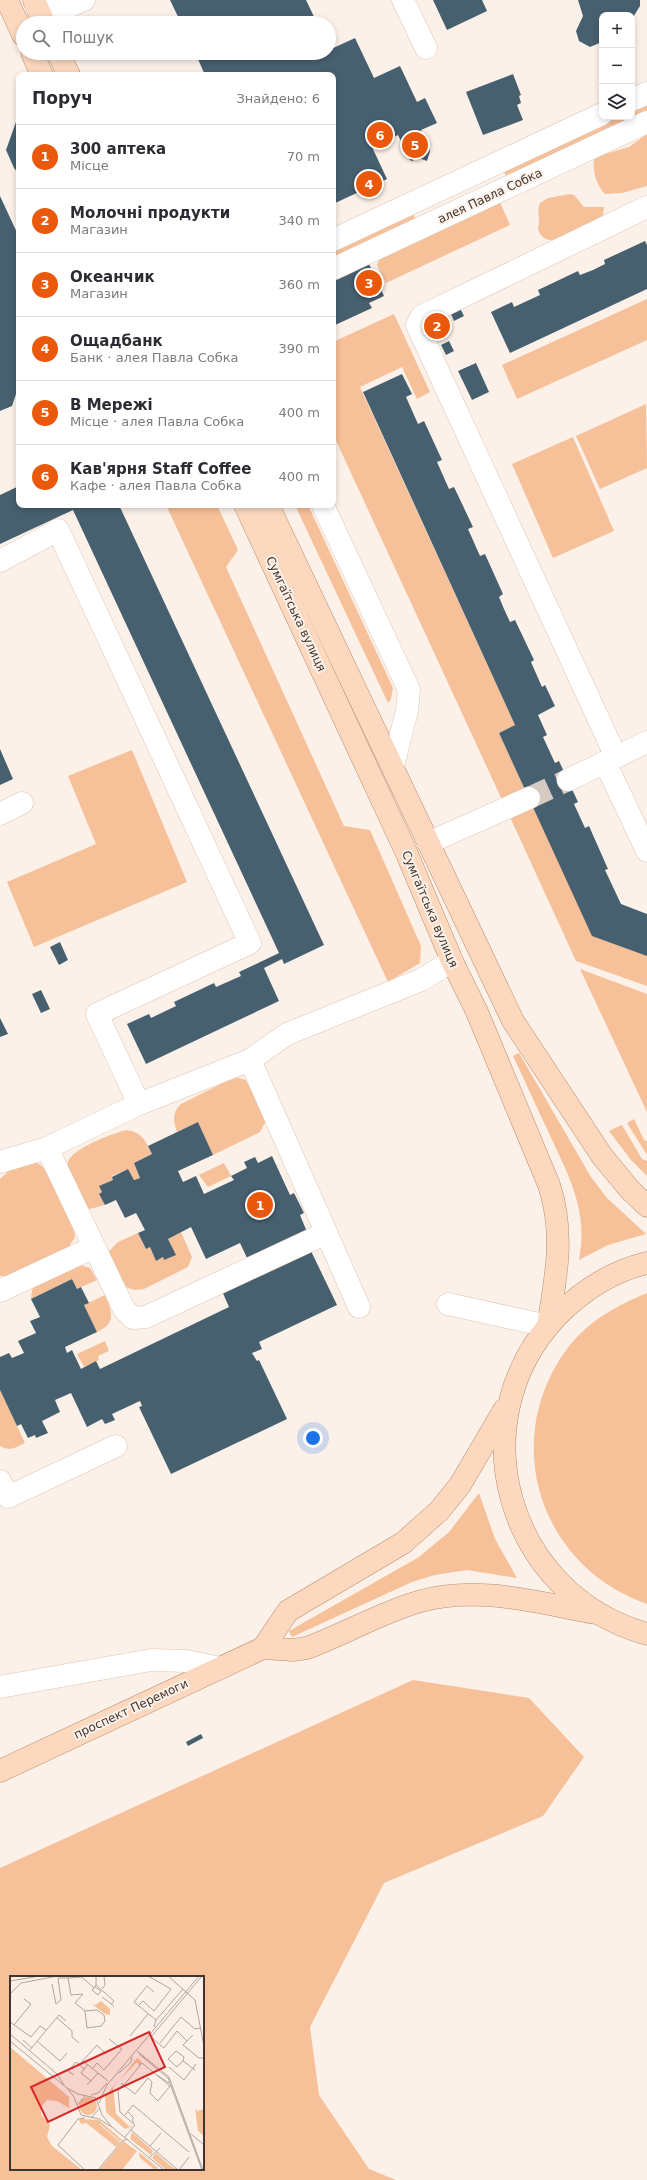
<!DOCTYPE html>
<html lang="uk">
<meta charset="utf-8">
<style>
:root{--surface:#fff;--page:#f2f2f3;--text:#2b2b33;--muted:#7c7c81;--line:#e1e1e2;--accent:#ea580c}
body{margin:0;font-family:"DejaVu Sans",sans-serif;background:var(--page);color:var(--text)}
.controls{position:absolute;right:12px;top:12px;display:grid;overflow:hidden;border-radius:8px;box-shadow:0 2px 6px #0003}
.controls button{width:36px;height:36px;display:grid;place-items:center;padding:0;border:0;border-bottom:1px solid var(--line);background:var(--surface);color:var(--text);font:20px sans-serif}
.you{position:absolute;left:313px;top:1438px;width:14px;height:14px;margin:-10px;border:3px solid #fff;border-radius:50%;background:#1a73e8;box-shadow:0 0 0 6px #1a73e833}
.badge{display:grid;place-items:center;width:26px;height:26px;border-radius:50%;background:var(--accent);color:#fff;font-size:13px;font-weight:700}
.pin{position:absolute;translate:-50% -50%;border:2px solid #fff;box-shadow:0 1px 4px #0006}
.list{margin:0;padding:0;list-style:none}
h2{display:flex;justify-content:space-between;align-items:center;height:52px;margin:0;padding:0 16px;font-size:17px}
h2 small{font-size:13px;font-weight:400;color:var(--muted)}
.list li{display:grid;grid-template-columns:26px 1fr auto;gap:12px;align-items:center;box-sizing:border-box;height:64px;padding:0 16px;border-top:1px solid var(--line)}
.list b{display:block;font-size:15px;white-space:nowrap}
.list p{margin:0;font-size:13px;white-space:nowrap;color:var(--muted)}
.list em{font-size:13px;font-style:normal;color:var(--muted)}
.icon{flex:none;width:22px;height:22px;fill:none;stroke:currentColor;stroke-width:2;stroke-linecap:round;stroke-linejoin:round}
.map{position:relative;flex:none;width:647px;height:2180px;overflow:hidden}
.search{position:absolute;background:var(--surface);box-shadow:0 2px 6px #0003;left:16px;top:16px;width:320px;height:44px;display:flex;align-items:center;gap:10px;box-sizing:border-box;padding:0 14px;border-radius:22px;color:var(--muted);font-size:15px}
.panel{position:absolute;background:var(--surface);box-shadow:0 2px 6px #0003;left:16px;top:72px;width:320px;height:436px;border-radius:8px}
.map>svg:first-child{display:block}
.green{fill:#f6c099;fill-rule:evenodd}
.building{fill:#476070}
.lines{fill:none;stroke-linecap:round;stroke-linejoin:round}
.minor-tunnel{stroke:#d6cbc3;stroke-width:22;stroke-dasharray:22 11;stroke-linecap:butt}
.minor-casing{stroke:#dec4b1;stroke-width:23}
.major-casing{stroke:#b88e6f;stroke-width:23}
.minor{stroke:#fff;stroke-width:22}
.major{stroke:#fbd8be;stroke-width:22}
.labels{text-anchor:middle;dominant-baseline:central;stroke-width:4;stroke-linejoin:round;paint-order:stroke}
.street-label{font-size:12px;fill:#3f352d;stroke:#fcf1e9}
.inset-road{fill:none;stroke:#b0a69e;stroke-width:1}
.view{fill:#d62828;fill-opacity:0.15;stroke:#d62828;stroke-width:2}
.inset-edge{fill:none;stroke:#3f352d;stroke-width:2}
</style>
<div class="map">
<svg width="647" height="2180" viewBox="0 0 647 2180">
<rect width="100%" height="100%" fill="#fcf1e9"/>
<!-- green -->
<g class="green">
<path d="M647,100v14l-139,66 -6,-12 109,-51h21v-10z"/>
<path d="M647,134v52l-25,7 -17,1c-8,-8 -13,-23 -11,-35l7,-4 28,-8z"/>
<path d="M570,194l4,1 10,12h20l-1,8c-7,6 -43,25 -52,25 -6,0 -12,-5 -13,-11 3,-10 -2,-18 2,-26l8,-5z"/>
<path d="M499,200l11,25 -124,58 -9,-18 4,-10z"/>
<path d="M411,210l6,12 -80,37 -4,-8z"/>
<path d="M647,299v41l-130,59 -15,-34z"/>
<path d="M394,314l36,78 -13,7 -15,-32 -42,20 155,338 -16,8 27,59 -23,10 -170,-368v-92z"/>
<path d="M646,404l1,64 -47,21 -24,-53z"/>
<path d="M573,437l41,94 -61,27 -41,-94z"/>
<path d="M166,505h51l21,45 -12,17 118,259 26,4 51,116 -1,17 -32,19z"/>
<path d="M295,505h13l85,183 -2,11 -3,4z"/>
<path d="M132,750l55,132 -153,65 -27,-65 89,-38 -28,-68z"/>
<path d="M533,807l114,149v30l-71,-25 -66,-144z"/>
<path d="M580,969l67,25v118z"/>
<path d="M519,1053l72,124 16,21 39,36 -38,11 -29,15c10,-50 -11,-85 -31,-129 -12,-25 -23,-50 -35,-75z"/>
<path d="M235,1077l11,3 20,41 -6,11 -47,23 -15,-33 -21,10c-4,-11 -5,-19 4,-28z"/>
<path d="M634,1119l10,21 3,1v14l-20,-32z"/>
<path d="M622,1125l20,34 5,2v15l-16,-16 -22,-29z"/>
<path d="M126,1130c16,2 20,11 26,24l-18,9 6,15 -6,2 -6,-11 -16,7 1,4 -13,6 2,6 -3,2 6,11 -15,4 -4,-2 -19,-40c1,-4 1,-8 5,-11 8,-10 42,-23 54,-26z"/>
<path d="M33,1162c5,1 8,3 11,6 8,9 30,57 31,69l-7,11 -60,28h-8v-97l13,-12z"/>
<path d="M224,1163l7,13 -23,11 -9,-12z"/>
<path d="M181,1232l11,25 -4,10 -44,22 -10,1 -8,-3 -5,-4 -12,-25v-7l9,-9 20,-9 8,16 4,-2 6,14 7,-4 1,3 11,-5 -7,-16z"/>
<path d="M81,1265l9,3 7,12 -20,9 -5,-10 -41,20 1,-9 3,-5z"/>
<path d="M647,1293v311c-109,-38 -149,-167 -77,-259 20,-25 48,-40 77,-52z"/>
<path d="M105,1295c7,17 12,28 -8,37l-13,-27z"/>
<path d="M105,1341l4,10 -11,5 1,4 -15,7 -7,-13z"/>
<path d="M0,1390l25,53c-8,4 -16,9 -25,3z"/>
<path d="M479,1493l16,46 22,39 -50,-8 -32,5 -23,7 -120,55 -3,-6 130,-74 30,-25z"/>
<path d="M413,1680l116,18 55,59 -41,59 -159,67 -74,144 9,68 50,74 27,11h-396v-312zM11,1977h192v192h-192z"/>
</g>
<!-- building -->
<g class="building">
<path d="M170,0h136l11,23h-136z"/>
<path d="M433,0h49l5,11 -40,19z"/>
<path d="M578,0h62v6l-8,13v-4h-30v27l-12,5 -11,-6 -3,-10 7,-15z"/>
<path d="M355,38l19,40 26,-12 17,36 8,-4 12,25 -16,7 9,21 -3,10 -8,-3 -7,3 -2,-1 -12,-25 -26,12 15,32 -54,25v-129h-128l-8,-18 -7,3 -3,-7h142v-3z"/>
<path d="M513,74l8,21 -2,1 2,7 -4,2 6,15 -40,15 -17,-43z"/>
<path d="M16,122h3v49l-2,1 -3,-4 -8,-18z"/>
<path d="M0,196l19,41v153l-2,1 -5,15 -12,5z"/>
<path d="M645,241l2,4v44l-137,64 -19,-41 21,-10 2,5 26,-12 -2,-5 40,-19 2,4 13,-5 12,-6 -1,-4z"/>
<path d="M368,262l16,34 -15,7 3,5 -39,18v-47z"/>
<path d="M460,308l4,8 -10,5 -4,-9z"/>
<path d="M441,320l1,12 -10,1 -1,-12z"/>
<path d="M449,341l5,10 -8,4 -5,-10z"/>
<path d="M476,363l13,29 -17,8 -14,-29z"/>
<path d="M402,374l10,20 -6,3 12,27 6,-3 18,39 -5,2 12,27 5,-2 19,40 -5,2 12,27 5,-2 18,40 -4,3 5,12 6,13 5,-2 19,40 -3,2 11,25 3,-2 10,21 -17,9 9,20 -4,2 12,26 4,-2 19,41 -4,2 11,24 4,-2 19,43 -3,1 16,34 26,10v42l-55,-20 -93,-203 16,-8 -152,-333z"/>
<path d="M19,486v19h28l1,3 6,-3h65l205,440 -40,19 -2,-5 -18,9 15,33 -133,63 -19,-40 22,-10 2,4 25,-12 -2,-4 40,-19 2,4 25,-11 -2,-4 40,-19 -206,-443 -73,34v-49z"/>
<path d="M0,749l13,30 -13,6z"/>
<path d="M60,942l8,18 -9,5 -9,-18z"/>
<path d="M41,990l9,19 -9,4 -9,-19z"/>
<path d="M0,1018l8,16 -8,3z"/>
<path d="M198,1122l15,33 -35,16 5,11 13,-6 8,18 30,-14 -3,-4 16,-8 -3,-6 11,-5 3,6 14,-7 18,39 4,-2 10,20 -4,2 7,17 -59,28 -8,-17 -34,16 -15,-32 -23,12 8,16 -12,5 -1,-3 -7,4 -6,-14 -4,2 -8,-16 7,-3 -9,-17 -11,5 -9,-18 -11,5 -6,-11 3,-2 -3,-6 14,-6 -1,-3 16,-8 6,11 6,-2 -6,-15 18,-9 -4,-8z"/>
<path d="M310,1249l27,56 -78,37 3,7 -10,4 5,8 2,-1 28,59 -116,55 -32,-67 3,-1 -2,-5 -28,13 3,6 -10,4 -3,-5 -15,8 -16,-34 -16,7 5,12 -18,9 6,12 -12,5 -1,-3 -7,3 -7,-14 -4,2 -17,-36v-33l9,-4 3,5 12,-5 -6,-12 18,-8 -6,-12 10,-4 -9,-18 41,-20 5,10 4,-2 8,16 -5,2 13,27 -32,15 2,6 5,-3 9,19 15,-8 4,8 129,-62 -7,-16z"/>
<path d="M201,1734l2,4 -15,8 -2,-4z"/>
</g>
<g class="lines">
<!-- minor-tunnel -->
<path class="minor-tunnel" d="M529,798l39,-18"/>
<defs>
<g id="minor">
<path d="M403,0l23,48"/>
<path d="M36,6l25,4 23,-10"/>
<path d="M632,100l15,-7"/>
<path d="M333,240l269,-126"/>
<path d="M333,269l314,-147"/>
<path d="M323,505l86,185 -2,21 -14,55"/>
<path d="M0,561l58,-31 192,413 -153,71 42,90"/>
<path d="M616,757l-199,-432 5,-9 225,-109"/>
<path d="M605,762l42,89"/>
<path d="M568,780l79,-38"/>
<path d="M0,814l22,-11"/>
<path d="M428,843l101,-45"/>
<path d="M250,1060l109,247"/>
<path d="M47,1148l77,161 9,9 13,-1 180,-84"/>
<path d="M0,1162l47,-14 92,-44 111,-44 37,-26 134,-54 31,-19"/>
<path d="M0,1291l94,-44"/>
<path d="M448,1304l100,22"/>
<path d="M0,1481l8,16 108,-51"/>
<path d="M0,1687l151,-27 35,1 34,7"/>
</g>
<g id="major">
<path d="M7,0l16,35"/>
<path d="M34,0l10,23"/>
<path d="M32,53l10,22"/>
<path d="M58,53l11,22"/>
<path d="M245,505l162,349 45,107 25,51 72,173c16,48 7,92 -1,141"/>
<path d="M268,505l245,516 89,135 28,34 17,16"/>
<path d="M647,1263c-34,8 -65,28 -90,53 -100,106 -50,279 90,318"/>
<path d="M263,1648l25,-37 115,-68 36,-32 21,-26 44,-75"/>
<path d="M0,1771l263,-123 30,2 14,-2c38,-14 75,-36 114,-47 57,-16 118,2 175,12"/>
</g>
</defs>
<!-- minor casing -->
<use href="#minor" class="minor-casing"/>
<!-- major casing -->
<use href="#major" class="major-casing"/>
<!-- minor -->
<use href="#minor" class="minor"/>
<!-- major -->
<use href="#major" class="major"/>
</g>
<g class="labels">
<!-- street labels -->
<g class="street-label">
<text transform="translate(490 196) rotate(-25)">алея Павла Собка</text>
<text transform="translate(296 614) rotate(65)">Сумгаїтська вулиця</text>
<text transform="translate(430 909) rotate(67)">Сумгаїтська вулиця</text>
<text transform="translate(131 1709) rotate(-25)">проспект Перемоги</text>
</g>
</g>
<!-- overview -->
<g transform="translate(10 1976)">
<rect width="194" height="194" fill="#fcf1e9"/>
<path d="M91,25l9,8v6l-5,-1 -13,-10 3,1zM0,71l59,50v11l-12,-7 -10,-1 -6,7v7l9,11 -3,12 5,9 30,24h-72zM127,82l5,4 -3,4 -2,-4 -18,19zM108,105l-5,7 3,26 14,13 3,-3 -5,8 2,-5 -5,2 -19,-17 -1,-16zM69 130a9 9 0 1 1 18 0a9 9 0 1 1-18 0ZM185,132l2,3 7,-2v27l-6,-5zM71,143l18,1 23,20 -2,1 -20,-17 -6,5 -8,-6 -5,1 -2,-4zM89,148l21,18 -4,5 -22,-18zM122,156l21,19 -2,4 -21,-16zM113,165l14,10 -15,19h-23zM129,176l19,16 -3,2 -15,-12zM146,177l12,11 9,6h-11l-14,-12z" fill="#f6c099"/>
<path class="inset-road" d="M86,0v9l18,16 -3,3M158,0l27,24 9,46M58,2l14,-1 12,11M0,5l30,-5M42,8l4,20 5,-4 -3,-22h10l3,17 12,-1 -8,9 10,8 2,17 14,-2 4,-5 -1,-6 -7,-5 -12,1M85,11l6,4 -3,4 -6,-5 4,-5M92,13l3,-4 -1,-9M144,16l-7,-6 -13,16 22,18M0,18l11,-11 37,-7M92,21l12,9M128,30l5,-5 11,10 17,-22 -23,-13M47,42l15,13v6l7,6M0,46l21,15 9,-11 6,4M4,49l17,-21 -7,-5M144,51l2,-7 27,-31M0,58l47,40 7,11M183,59l-10,10 16,13h5M120,60l18,-22M141,61l51,-61M141,61l13,11 13,-17 10,10M13,64l9,8M0,65l57,47 7,9 7,18 18,4 13,8M27,65l23,20 7,-8M150,67l21,-26 14,12 6,-1M19,75l30,-36 7,6M127,75l32,26 34,93M129,78l29,24 34,92M73,85l25,20M173,85l1,-4 -8,-6 -8,8 9,8 6,-6 12,9M78,88l-7,9 10,8M69,89l18,-20 9,9M159,91l15,13 12,-16M83,92l4,-5 7,7 18,-21 -13,-10M109,97l12,-11 1,-5M64,99l-6,-4 8,-9 8,7M147,99l12,8M111,107l14,11 13,-16 4,4 -2,11 8,8 12,-15 -28,-23 -18,22M113,108l-5,7 2,21 15,13 -10,12M77,109l11,-12M57,112l11,6 18,4 6,17 10,12 52,43M81,119l7,-2 9,-10M89,127l8,-18 92,-109M67,129l8,-9M123,129l56,47M118,136l5,5v6M115,139l8,-10M82,141l8,-9M121,154l47,40M181,158l13,11M140,170l11,-13M139,182l11,-10M75,194l-27,-25 20,-26 7,-1M88,194l24,-29 5,-2M169,194l10,-13"/>
<path class="view" d="M139,56l16,35 -117,55 -17,-35z"/>
<rect width="194" height="194" class="inset-edge"/>
</g>
</svg>
<div class="controls">
<button>+</button>
<button>−</button>
<button><svg class="icon" aria-label="layers" viewBox="0 0 24 24"><path d="M12 4l9 5-9 5-9-5zM3 14l9 5 9-5"/></svg></button>
</div>
<div class="you"></div>
<div class="pin badge" style="left:260px;top:1205px">1</div>
<div class="pin badge" style="left:437px;top:326px">2</div>
<div class="pin badge" style="left:369px;top:283px">3</div>
<div class="pin badge" style="left:369px;top:184px">4</div>
<div class="pin badge" style="left:415px;top:145px">5</div>
<div class="pin badge" style="left:380px;top:135px">6</div>
<div class="search"><svg class="icon" aria-label="search" viewBox="0 0 24 24"><circle cx="10" cy="10" r="6"/><path d="M15 15l6 6"/></svg>Пошук</div>
<section class="panel">
<h2>Поруч<small>Знайдено: 6</small></h2>
<ul class="list">
<li><span class="badge">1</span><div><b>300 аптека</b><p>Місце</p></div><em>70 m</em></li>
<li><span class="badge">2</span><div><b>Молочні продукти</b><p>Магазин</p></div><em>340 m</em></li>
<li><span class="badge">3</span><div><b>Океанчик</b><p>Магазин</p></div><em>360 m</em></li>
<li><span class="badge">4</span><div><b>Ощадбанк</b><p>Банк · алея Павла Собка</p></div><em>390 m</em></li>
<li><span class="badge">5</span><div><b>В Мережі</b><p>Місце · алея Павла Собка</p></div><em>400 m</em></li>
<li><span class="badge">6</span><div><b>Кав'ярня Staff Coffee</b><p>Кафе · алея Павла Собка</p></div><em>400 m</em></li>
</ul>
</section>
</div>
